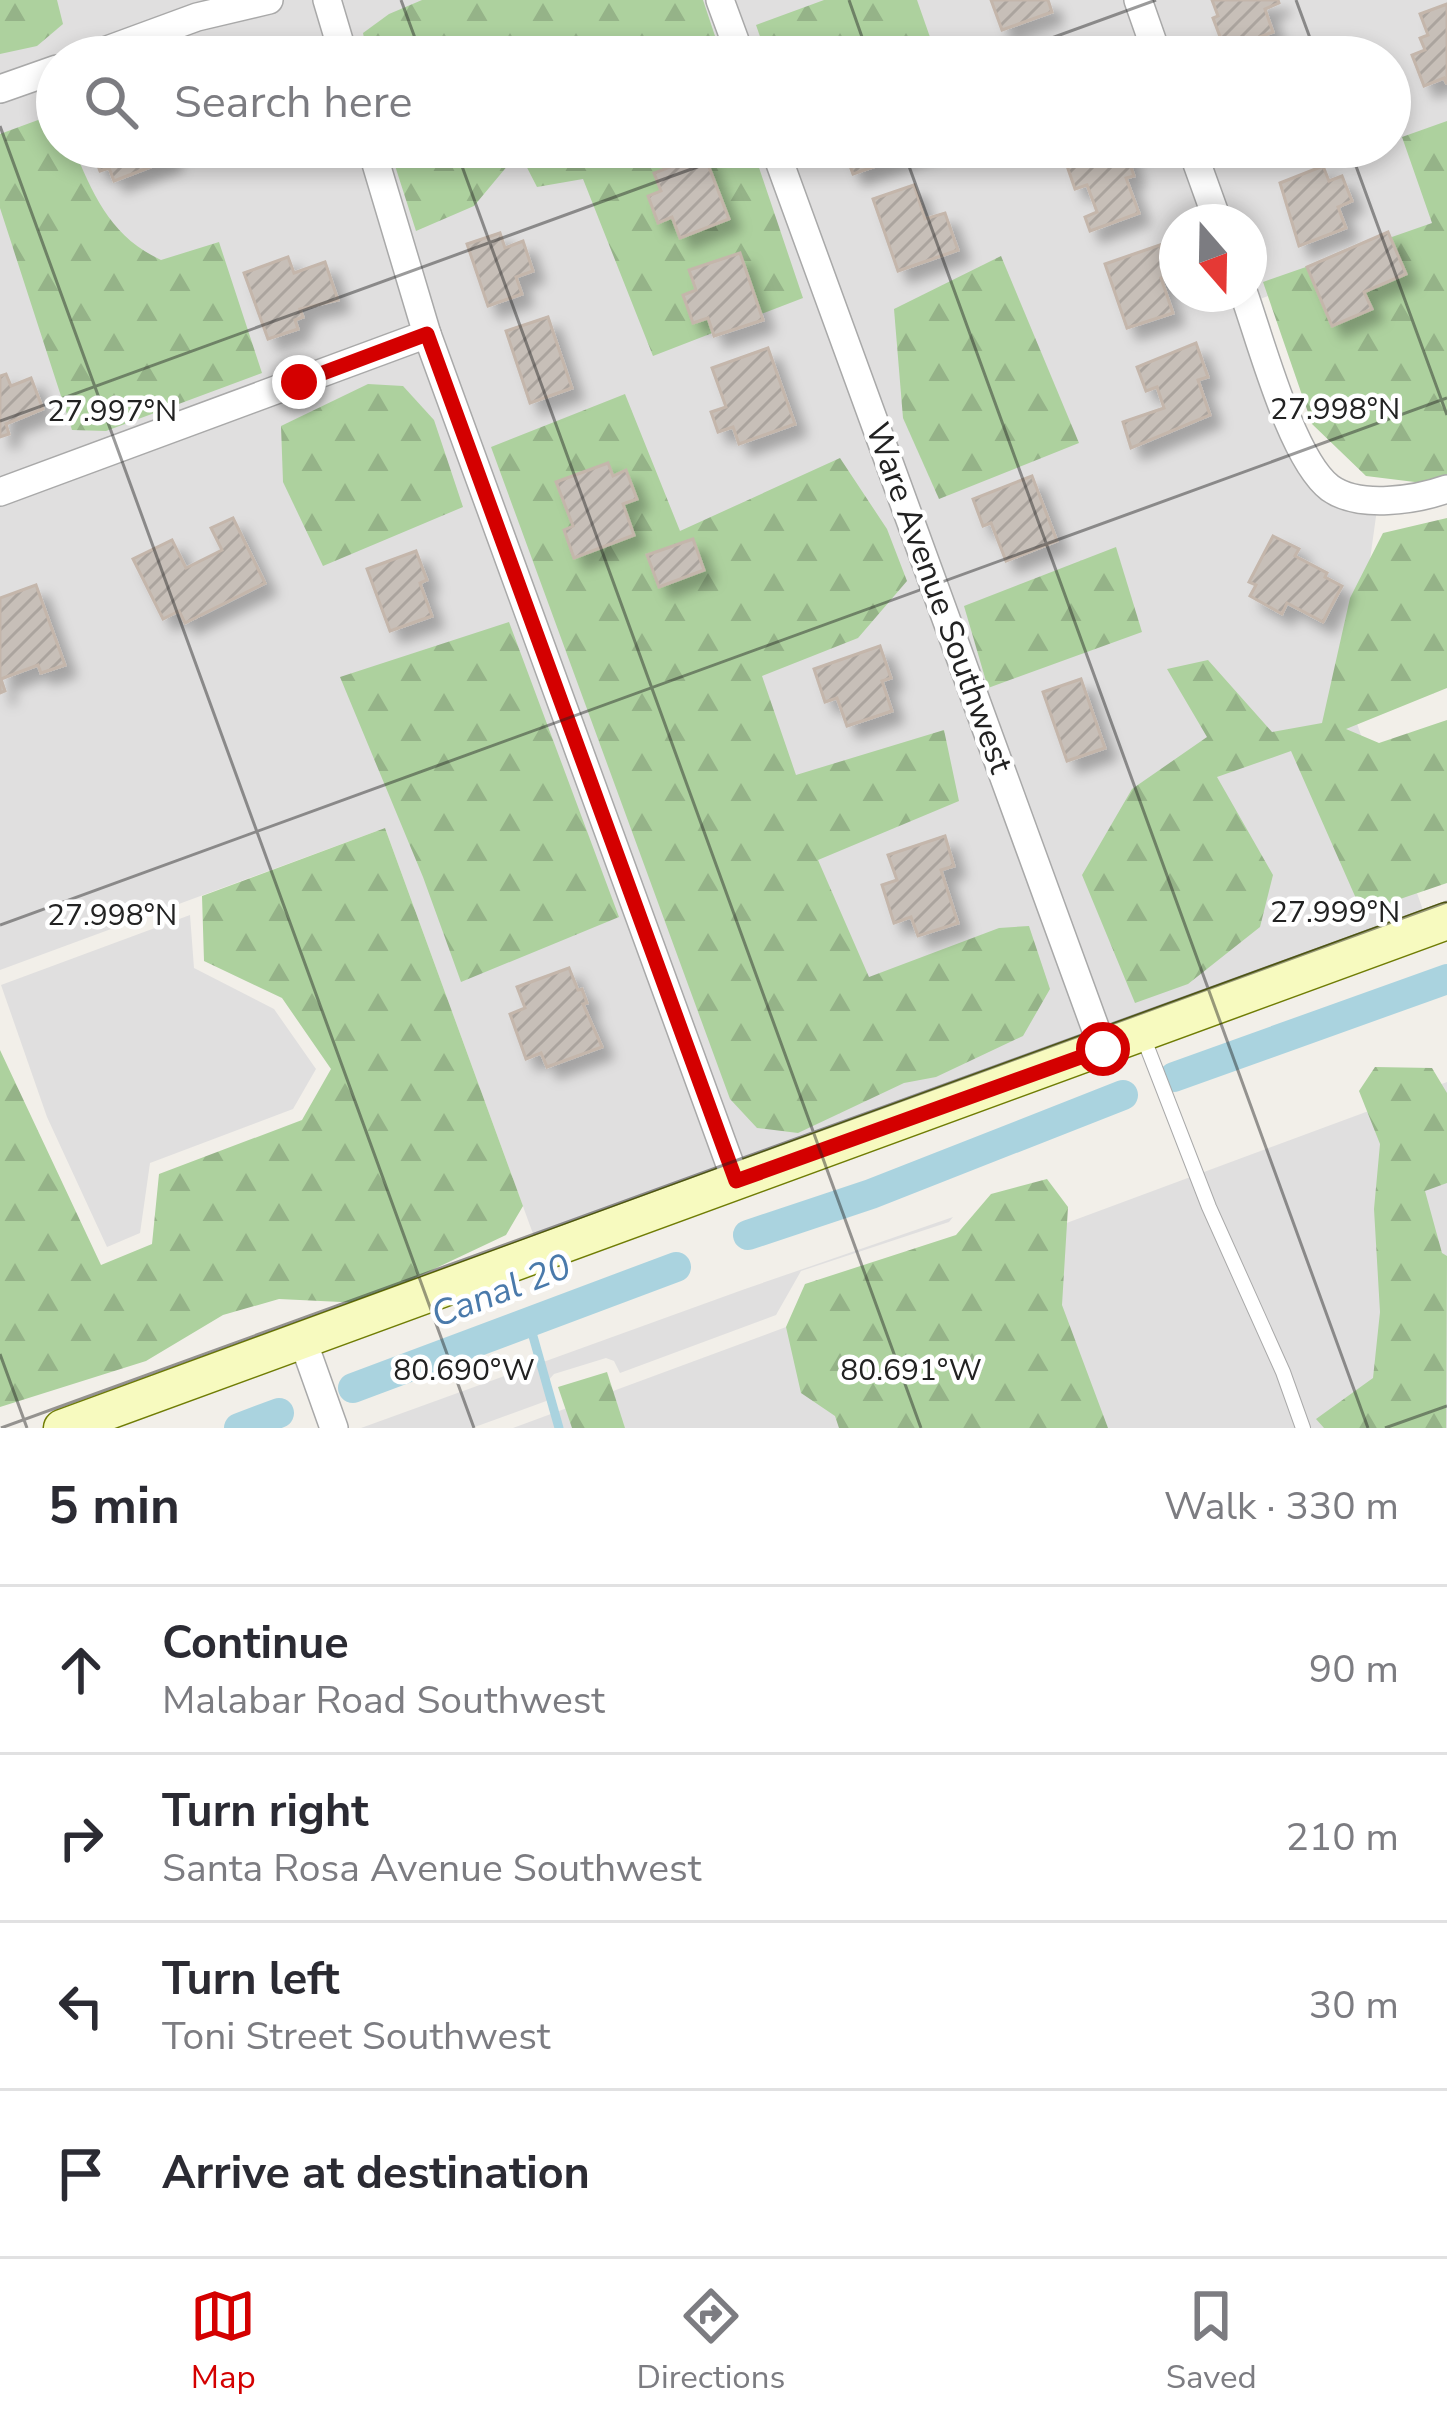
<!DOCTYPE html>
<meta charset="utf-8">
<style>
:root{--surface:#fff;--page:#f2f2f3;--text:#2b2b33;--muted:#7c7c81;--line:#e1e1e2;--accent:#d40000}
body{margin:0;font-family:"Nunito Sans",sans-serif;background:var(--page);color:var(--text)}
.compass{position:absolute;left:1159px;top:204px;width:108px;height:108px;border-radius:50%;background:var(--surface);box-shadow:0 6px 18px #0003;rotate:160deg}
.stop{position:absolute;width:36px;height:36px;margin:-27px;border:9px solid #d40000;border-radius:50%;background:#fff}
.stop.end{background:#d40000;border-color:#fff;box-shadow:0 3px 12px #0008}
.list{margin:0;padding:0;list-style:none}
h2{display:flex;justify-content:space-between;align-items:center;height:156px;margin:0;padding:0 48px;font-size:51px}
h2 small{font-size:39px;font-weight:400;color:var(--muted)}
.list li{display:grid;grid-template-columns:78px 1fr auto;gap:36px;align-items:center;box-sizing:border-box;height:168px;padding:0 48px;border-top:3px solid var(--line)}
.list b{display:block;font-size:45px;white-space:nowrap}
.list p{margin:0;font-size:39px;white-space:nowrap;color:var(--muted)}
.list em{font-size:39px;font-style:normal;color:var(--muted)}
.icon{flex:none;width:66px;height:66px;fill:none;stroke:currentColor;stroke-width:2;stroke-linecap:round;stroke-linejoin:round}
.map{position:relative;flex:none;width:1447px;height:1428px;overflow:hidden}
.search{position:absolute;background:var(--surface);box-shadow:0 6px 18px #0003;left:36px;right:36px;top:36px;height:132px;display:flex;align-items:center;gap:30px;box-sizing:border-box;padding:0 42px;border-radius:66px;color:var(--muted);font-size:45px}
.sheet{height:828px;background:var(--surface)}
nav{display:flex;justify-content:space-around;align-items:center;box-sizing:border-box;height:168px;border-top:3px solid var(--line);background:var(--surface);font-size:33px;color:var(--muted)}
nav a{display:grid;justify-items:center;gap:6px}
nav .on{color:var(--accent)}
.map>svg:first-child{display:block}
.residential{fill:#e0dfdf;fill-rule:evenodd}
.forest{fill:url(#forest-firs)}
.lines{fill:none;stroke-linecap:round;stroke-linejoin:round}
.stream{stroke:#aad3df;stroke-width:9}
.canal{stroke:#aad3df;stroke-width:30}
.building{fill:url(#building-hatch);stroke:#c4b6ab;stroke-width:3;filter:url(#shadow)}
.lane-casing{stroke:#a9a9a9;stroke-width:16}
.street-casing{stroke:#a9a9a9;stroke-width:30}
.secondary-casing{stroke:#707d05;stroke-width:39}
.lane{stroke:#fff;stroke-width:14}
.street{stroke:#fff;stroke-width:27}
.secondary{stroke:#f7fabf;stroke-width:36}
.route{stroke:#d40000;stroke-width:15}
.ticks{fill:none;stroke:#222;stroke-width:3;stroke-opacity:0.45}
.labels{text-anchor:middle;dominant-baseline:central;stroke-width:9;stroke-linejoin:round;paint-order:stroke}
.street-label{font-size:33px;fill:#222;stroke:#fff}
.water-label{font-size:36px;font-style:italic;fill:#4a7aab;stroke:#fff}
.ticks-label{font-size:30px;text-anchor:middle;fill:#222;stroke:#fff;stroke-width:9;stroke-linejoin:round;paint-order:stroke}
</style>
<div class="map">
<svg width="1447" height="1428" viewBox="0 0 1447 1428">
<defs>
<pattern id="forest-firs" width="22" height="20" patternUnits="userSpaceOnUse" patternTransform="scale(3)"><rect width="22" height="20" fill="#add19e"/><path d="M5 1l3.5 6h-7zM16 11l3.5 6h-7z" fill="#95b388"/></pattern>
<pattern id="building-hatch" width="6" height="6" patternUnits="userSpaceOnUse" patternTransform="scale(3)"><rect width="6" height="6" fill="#c7bfb8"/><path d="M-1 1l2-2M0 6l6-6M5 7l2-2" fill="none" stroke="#aba49e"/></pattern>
<filter id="shadow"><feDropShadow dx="11" dy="11" stdDeviation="6" flood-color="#0004"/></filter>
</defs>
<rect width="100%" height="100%" fill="#f2efe9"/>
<!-- residential -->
<g class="residential">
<path d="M0,0h1447v230l-187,69 42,155 29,35 47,13 -28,202 79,223 -889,326 -155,-425 -385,142zM57,57h1333v90h-1333zM1177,222h72v72h-72z"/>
<path d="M190,915l4,53 80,41 42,60 -23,40 -143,54 -10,70 -33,14 -60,-130 -46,-132z"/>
<path d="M1447,1082v346h-934l273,-101z"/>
<path d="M953,1217l-4,5 -148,49 -25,44 -156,58 -6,-12 -8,-3 -52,16 -8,9 3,17 -77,28h-111l384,-139z"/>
</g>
<!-- forest -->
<g class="forest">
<path d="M0,0h57l6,24 -26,22 -37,8z"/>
<path d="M422,0h281l19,57h-354l-5,-24 26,-19z"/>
<path d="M824,0h93l14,40 -42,17h-122l-11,-32z"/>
<path d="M57,113v34h16c21,49 37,89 88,113l58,-18 43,131 -156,58 -34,-1 -72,-222v-74z"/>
<path d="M1447,121v356l-16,7 -65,-8 -54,-52 -49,-142 169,-59 -30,-86z"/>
<path d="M389,147h363l51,151 -150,58 -70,-177 -46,8 -18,-35 -45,54 -58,25z"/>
<path d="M1001,256l78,187 -140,56 -36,-81 -9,-109z"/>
<path d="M368,384l35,2 31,34 29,87 -140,59 -40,-84 -2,-56z"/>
<path d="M625,394l55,137 160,-73 47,71 20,52 -49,57 -96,38 34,99 148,-45 15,71 -141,59 51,117 130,-49 30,-2 21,63 -27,47 -87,41 -32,6 -106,50 -41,-5 -27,-29 -239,-652z"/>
<path d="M1447,518v170l-101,41 33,14 68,-23v163l-85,29 -71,-161 -74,26 56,98 -13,52 -72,57 -53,19 -53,-128 50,-86 75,-52 -40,-68 41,-9 64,72 50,-9 28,-125 33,-65z"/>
<path d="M1116,547l26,85 -154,56 -24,-82z"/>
<path d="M509,622l110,295 -158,65 -38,-105 -83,-200z"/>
<path d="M385,828l138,378 -17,29 -144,68 -83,-4 -56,16 -77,46 -146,46v-357l101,215 51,-21 7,-70 143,-54 29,-51 -49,-71 -78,-37 -2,-65z"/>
<path d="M1375,1067l57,1 15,25v90l-22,8 17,62 5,3 -1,172h-122l-8,-9 57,-41 7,-66 -6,-103 6,-65 -21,-53z"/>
<path d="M1047,1179l21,28 -6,98 46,123h-269l-4,-12 -34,-23 -15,-66 19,-43 151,-49 35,-41z"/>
<path d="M607,1372l18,56h-53l-14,-41z"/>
</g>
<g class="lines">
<!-- stream -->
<path class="stream" d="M529,1322l30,106"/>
<!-- canal -->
<g class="canal">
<path d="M1174,1077l273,-98"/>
<path d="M748,1235l123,-41 252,-99"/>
<path d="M353,1388l323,-121"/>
<path d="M239,1428l40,-15"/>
</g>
</g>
<!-- building -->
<g class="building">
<path d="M991,0h57l4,12 -50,18z"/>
<path d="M1212,0h66l1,3 -14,6 8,23 -48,18 -12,-32 5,-2z"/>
<path d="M1447,4v80l-3,-6 -20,8 -12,-31 13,-5 -5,-12 8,-3 -8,-21z"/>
<path d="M91,147h76l4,12 -57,22 -5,-13 -9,3z"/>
<path d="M843,147h83l1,1 -74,26z"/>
<path d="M1124,147l10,29 -8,2 13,35 -49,18 -5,-14 12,-5 -10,-27 -12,4 -8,-23z"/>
<path d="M704,154l25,65 -49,19 -8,-21 -14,6 -10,-27 13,-5 -7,-18z"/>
<path d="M1323,166l6,15 13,-5 10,25 -14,6 8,21 -47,18 -19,-63z"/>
<path d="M914,185l11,34 20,-6 13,37 -60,21 -25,-72z"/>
<path d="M1388,232l18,42 -42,18 8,17 -40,17 -25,-59z"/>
<path d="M500,233l5,15 18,-7 10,30 -17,6 6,17 -34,12 -21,-62z"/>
<path d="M1160,245l10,31 -9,2 12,35 -46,15 -22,-64z"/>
<path d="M740,253l23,67 -49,16 -6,-18 -15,5 -10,-28 13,-5 -7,-20z"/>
<path d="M288,257l6,16 31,-11 13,38 -38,9 3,8 -8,3 3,9 -30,10 -24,-66z"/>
<path d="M548,317l24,71 -42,15 -24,-72z"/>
<path d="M1196,343l12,34 -10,3 12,35 -79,33 -8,-26 41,-14 -7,-21 -11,4 -9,-24z"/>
<path d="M768,348l27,76 -56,20 -6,-17 -15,5 -7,-20 15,-5 -14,-39z"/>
<path d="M6,374l5,12 20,-8 12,31 -37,15 3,10 -9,3v-61z"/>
<path d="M608,463l5,13 13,-6 11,29 -14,5 11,31 -60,23 -10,-28 9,-4 -17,-44z"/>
<path d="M1032,476l25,65 -51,20 -15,-38 -8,3 -10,-27z"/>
<path d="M233,518l32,65 -80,40 -6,-12 -16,8 -30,-60 39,-19 14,28 36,-18 -11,-22z"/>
<path d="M1273,536l26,13 -4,7 32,17 -2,4 17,9 -19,36 -36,-19 -5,11 -32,-18 6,-11 -7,-3z"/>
<path d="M693,539l11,31 -45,17 -12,-32z"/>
<path d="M416,551l11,29 -7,3 12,33 -42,15 -23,-62z"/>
<path d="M36,585l29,80 -24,8 -3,-8 -37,14 4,12 -5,2v-95z"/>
<path d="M880,646l11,32 -9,3 10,30 -45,15 -10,-28 -12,4 -11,-33z"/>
<path d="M1081,679l24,69 -38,13 -24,-69z"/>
<path d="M945,836l9,30 -13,4 17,53 -40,13 -7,-19 -17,6 -12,-38 15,-5 -9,-25z"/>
<path d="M569,968l9,22 4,-1 5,14 -4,1 19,43 -55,20 -6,-14 -15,6 -16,-45 15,-6 -8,-21z"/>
</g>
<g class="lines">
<defs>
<path id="lane" d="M1142,1034l67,173 74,165 20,56"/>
<g id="street">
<path d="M327,0l17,57"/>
<path d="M720,0l21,57"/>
<path d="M1138,0l20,57"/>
<path d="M88,57l109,-40 72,-17"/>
<path d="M0,89l57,-20"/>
<path d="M371,147l56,187 309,847"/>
<path d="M774,147l329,902"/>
<path d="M1191,147l27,75"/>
<path d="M1244,294c17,48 48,165 86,194 29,21 86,12 117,1"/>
<path d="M0,492l427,-158"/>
<path d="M303,1341l31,87"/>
</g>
<path id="secondary" d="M62,1428l1385,-507"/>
</defs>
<!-- lane casing -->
<use href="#lane" class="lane-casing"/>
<!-- street casing -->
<use href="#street" class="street-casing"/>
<!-- secondary casing -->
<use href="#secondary" class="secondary-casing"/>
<!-- lane -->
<use href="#lane" class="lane"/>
<!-- street -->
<use href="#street" class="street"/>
<!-- secondary -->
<use href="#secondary" class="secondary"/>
</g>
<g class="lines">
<!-- route -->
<path class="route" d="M299,382l128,-48 309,847 367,-132"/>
</g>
<!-- ticks -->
<path class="ticks" d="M401,0l21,57M849,0l20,57M1296,0l21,57M999,57l157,-57M0,126l474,1302M455,147l466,1281M902,147l466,1281M1349,147l98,268M0,421l752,-274M0,925l1447,-527M0,1354l27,74M1,1428l1446,-526M1385,1428l62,-22"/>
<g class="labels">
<!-- street labels -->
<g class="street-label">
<text transform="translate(939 598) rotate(70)">Ware Avenue Southwest</text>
</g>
<!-- water labels -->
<g class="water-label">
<text transform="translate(501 1291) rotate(-21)">Canal 20</text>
</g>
</g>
<g class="ticks-label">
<text x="1335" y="419">27.998°N</text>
<text x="112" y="421">27.997°N</text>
<text x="1335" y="922">27.999°N</text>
<text x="112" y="925">27.998°N</text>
<text x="464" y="1380">80.690°W</text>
<text x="911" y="1380">80.691°W</text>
</g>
</svg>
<svg class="compass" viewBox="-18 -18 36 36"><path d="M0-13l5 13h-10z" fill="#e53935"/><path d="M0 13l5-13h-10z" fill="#7c7c81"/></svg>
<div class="stop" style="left:1103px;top:1049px"></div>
<div class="stop end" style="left:299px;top:382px"></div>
<div class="search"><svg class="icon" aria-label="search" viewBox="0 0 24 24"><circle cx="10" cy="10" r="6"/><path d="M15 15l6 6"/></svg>Search here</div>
</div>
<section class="sheet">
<h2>5 min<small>Walk · 330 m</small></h2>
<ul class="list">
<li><svg class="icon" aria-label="ahead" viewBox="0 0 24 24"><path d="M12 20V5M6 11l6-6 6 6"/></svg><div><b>Continue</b><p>Malabar Road Southwest</p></div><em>90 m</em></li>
<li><svg class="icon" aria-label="right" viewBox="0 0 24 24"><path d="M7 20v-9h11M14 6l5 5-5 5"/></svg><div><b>Turn right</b><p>Santa Rosa Avenue Southwest</p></div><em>210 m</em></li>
<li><svg class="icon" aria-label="left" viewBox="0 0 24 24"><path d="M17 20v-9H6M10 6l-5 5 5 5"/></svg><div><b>Turn left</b><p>Toni Street Southwest</p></div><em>30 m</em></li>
<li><svg class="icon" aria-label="arrive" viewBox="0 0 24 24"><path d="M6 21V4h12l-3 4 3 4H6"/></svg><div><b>Arrive at destination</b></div></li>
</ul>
</section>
<nav>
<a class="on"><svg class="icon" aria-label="map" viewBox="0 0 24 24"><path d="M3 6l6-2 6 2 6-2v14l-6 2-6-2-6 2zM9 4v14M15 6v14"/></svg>Map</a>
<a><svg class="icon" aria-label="directions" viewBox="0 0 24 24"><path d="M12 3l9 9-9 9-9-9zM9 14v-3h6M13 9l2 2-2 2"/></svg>Directions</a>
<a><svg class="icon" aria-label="saved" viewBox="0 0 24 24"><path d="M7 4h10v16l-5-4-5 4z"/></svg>Saved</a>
</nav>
